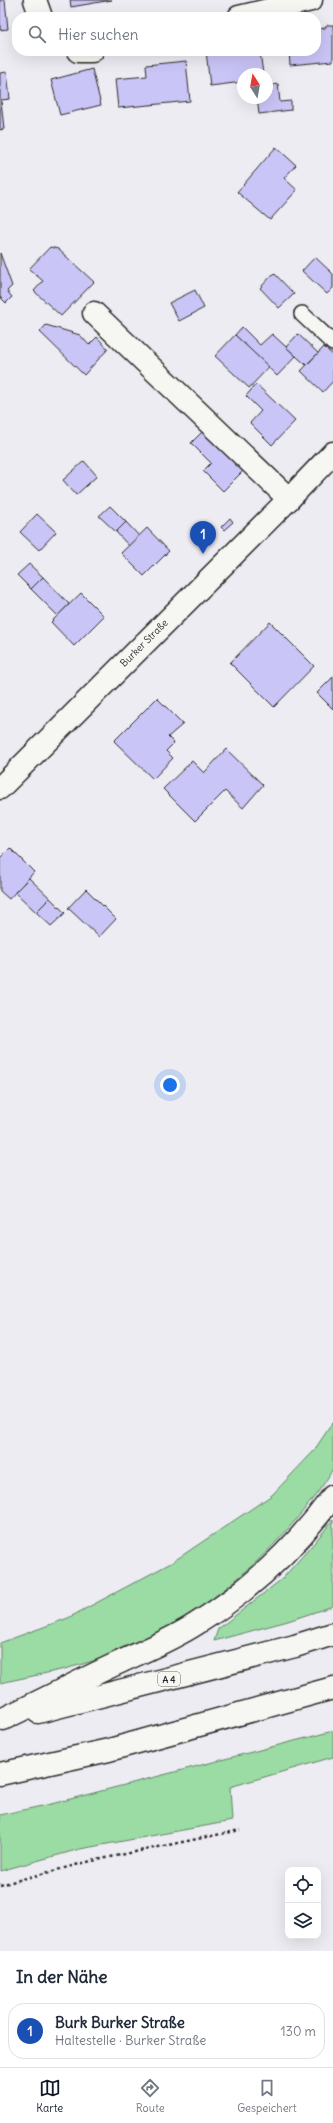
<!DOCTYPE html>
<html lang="de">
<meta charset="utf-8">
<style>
:root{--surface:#fff;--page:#f6f6f7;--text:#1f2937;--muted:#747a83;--line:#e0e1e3;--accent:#111827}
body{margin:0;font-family:Delius,sans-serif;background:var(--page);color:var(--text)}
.controls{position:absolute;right:12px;bottom:12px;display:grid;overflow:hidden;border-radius:8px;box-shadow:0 4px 16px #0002}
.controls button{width:36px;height:36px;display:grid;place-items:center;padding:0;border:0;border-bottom:1px solid var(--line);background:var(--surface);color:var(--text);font:20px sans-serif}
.compass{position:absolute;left:237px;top:68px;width:36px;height:36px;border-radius:50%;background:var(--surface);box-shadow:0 4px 16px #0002;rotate:349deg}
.you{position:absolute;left:170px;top:1085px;width:14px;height:14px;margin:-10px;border:3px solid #fff;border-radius:50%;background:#1a73e8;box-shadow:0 0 0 6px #1a73e833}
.badge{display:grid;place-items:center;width:26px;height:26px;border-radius:50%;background:var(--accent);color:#fff;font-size:13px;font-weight:700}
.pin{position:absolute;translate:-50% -33px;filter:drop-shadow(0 1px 2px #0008)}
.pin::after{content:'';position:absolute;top:21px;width:14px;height:12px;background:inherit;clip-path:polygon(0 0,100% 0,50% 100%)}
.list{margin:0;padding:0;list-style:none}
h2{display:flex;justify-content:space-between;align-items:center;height:52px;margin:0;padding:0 16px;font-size:17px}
h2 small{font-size:13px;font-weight:400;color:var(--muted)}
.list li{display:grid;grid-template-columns:26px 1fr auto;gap:12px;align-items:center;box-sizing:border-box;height:56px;margin:0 8px 8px;padding:0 8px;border:1px solid var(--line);border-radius:16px}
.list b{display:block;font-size:15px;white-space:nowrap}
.list p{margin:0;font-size:13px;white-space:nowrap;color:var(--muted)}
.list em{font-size:13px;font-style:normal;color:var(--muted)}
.icon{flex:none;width:22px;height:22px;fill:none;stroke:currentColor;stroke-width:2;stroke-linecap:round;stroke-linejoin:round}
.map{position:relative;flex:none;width:333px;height:1951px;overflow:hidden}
.search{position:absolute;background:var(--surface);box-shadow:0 4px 16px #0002;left:12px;right:12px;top:12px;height:44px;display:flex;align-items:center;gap:10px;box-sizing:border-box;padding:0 14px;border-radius:16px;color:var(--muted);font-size:15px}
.sheet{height:116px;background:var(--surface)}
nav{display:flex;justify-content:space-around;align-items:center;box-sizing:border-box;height:56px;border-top:1px solid var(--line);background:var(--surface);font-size:11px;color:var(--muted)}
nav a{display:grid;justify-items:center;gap:2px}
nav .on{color:var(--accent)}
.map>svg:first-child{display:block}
.green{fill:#9bdba4;stroke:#638368}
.building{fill:#cac5f7;stroke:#2b2b2b}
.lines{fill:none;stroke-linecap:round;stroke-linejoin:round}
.lane-casing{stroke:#2b2b2b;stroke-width:18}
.street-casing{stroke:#2b2b2b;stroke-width:25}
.secondary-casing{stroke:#2b2b2b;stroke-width:25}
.highway-casing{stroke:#2b2b2b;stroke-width:25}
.path{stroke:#2b2b2b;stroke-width:2.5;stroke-dasharray:3 3;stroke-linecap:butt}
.lane{stroke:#f6f6f2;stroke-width:15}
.street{stroke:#f6f6f2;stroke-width:22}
.secondary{stroke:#f6f6f2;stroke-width:22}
.highway{stroke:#f6f6f2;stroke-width:22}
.labels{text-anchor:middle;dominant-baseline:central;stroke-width:3;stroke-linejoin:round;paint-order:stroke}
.shield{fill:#f6f6f2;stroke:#686867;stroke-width:1}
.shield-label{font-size:9px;font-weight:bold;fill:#2b2b2b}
.street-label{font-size:10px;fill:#2b2b2b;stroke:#f6f6f2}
</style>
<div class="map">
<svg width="333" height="1951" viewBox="0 0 333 1951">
<rect width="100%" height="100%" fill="#edecf3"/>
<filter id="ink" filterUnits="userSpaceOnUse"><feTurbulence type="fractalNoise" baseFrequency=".025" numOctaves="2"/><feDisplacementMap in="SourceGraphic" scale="8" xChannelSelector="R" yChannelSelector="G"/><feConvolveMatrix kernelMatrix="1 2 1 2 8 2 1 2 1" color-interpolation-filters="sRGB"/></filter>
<g filter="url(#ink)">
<!-- green -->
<g class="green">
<path d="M333,1422c0,12 0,34 0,45 -3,12 -30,44 -39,55 -54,64 -129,118 -211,142 -27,8 -56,13 -83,19v-40l68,-25 103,-55 101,-68 41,-43z"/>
<path d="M333,1520v86l-45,15 -74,20 4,-12 64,-50 33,-37z"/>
<path d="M333,1731v26l-103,30 2,34 -152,28 -80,22v-56l51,-11z"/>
</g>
<!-- building -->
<g class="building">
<path d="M0,0h5l3,29 -8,1z"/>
<path d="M70,0h42l-41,7z"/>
<path d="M327,25h6v36l-43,4 -1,-14h27v-22l9,-1z"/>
<path d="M206,51h54l3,23h-20v8l-33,4z"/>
<path d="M186,61l4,40 -72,7 -3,-29 32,-3 -1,-11z"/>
<path d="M92,69l9,36 -41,10 -9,-35z"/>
<path d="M7,72l3,27 -9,1 3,29 -4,1v-57z"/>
<path d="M278,84l2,18 11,-1v9l-32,4 -2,-16h10v-12z"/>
<path d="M276,147l20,18 -12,13 13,12 -27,30 -33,-28z"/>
<path d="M50,247l8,2 36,33 -33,34 -27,-25 9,-10 -14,-12z"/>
<path d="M0,253l12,33 -5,5 5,6 -6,6 -6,-6z"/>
<path d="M315,257l18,17v14l-6,6 -25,-23z"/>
<path d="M274,273l20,21 -15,14 -19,-20z"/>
<path d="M195,290l9,18 -25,13 -10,-18z"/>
<path d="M46,325l34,10 9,10 8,-8 11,12 -24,26 -44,-43z"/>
<path d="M242,327l18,18 12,-11 24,22 -19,20 -42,-41z"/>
<path d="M298,334l20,19 -12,12 -20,-18z"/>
<path d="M235,335l34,32 -20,21 -34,-32z"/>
<path d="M324,347l9,8v26l-10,11 -22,-21z"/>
<path d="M256,384l39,37 -23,24 -22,-22 11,-12 -15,-15z"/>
<path d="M206,428l42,38 -25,25 -20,-20 8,-8 -20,-20z"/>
<path d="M84,461l13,15 -21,19 -13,-15z"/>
<path d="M110,506l16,16 -10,10 -17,-16z"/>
<path d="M37,514l19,18 -17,18 -19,-18z"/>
<path d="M230,518l3,4 -9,8 -3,-3z"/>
<path d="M126,522l13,14 -10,10 -13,-14z"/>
<path d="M147,528l22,23 -25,25 -23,-23z"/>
<path d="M29,564l14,13 -12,12 -14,-14z"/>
<path d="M43,577l26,27 -11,12 -27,-27z"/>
<path d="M81,593l23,23 -30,30 -23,-24z"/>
<path d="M270,622l44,44 -40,41 -44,-44z"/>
<path d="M333,677v32l-16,-16z"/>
<path d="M157,698l26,26 -15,13 6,6 -8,8 7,7 -20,21 -39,-38z"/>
<path d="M226,749l37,36 -20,23 -18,-17 -30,30 -32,-32 29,-28 12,12z"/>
<path d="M10,848l24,24 -25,27 -9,-8v-33z"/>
<path d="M29,878l21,20 -14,14 -21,-20z"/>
<path d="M86,889l30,30 -17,18 -31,-29z"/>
<path d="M50,898l15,15 -14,13 -15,-14z"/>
</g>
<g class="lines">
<defs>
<path id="lane" d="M302,314l31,29"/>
<g id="street">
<path d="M35,0l6,17"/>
<path d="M239,17l72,-17"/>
<path d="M78,51h14"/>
<path d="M94,313l195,186"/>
</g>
<path id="secondary" d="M0,788l289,-289 44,-46"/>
<g id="highway">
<path d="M38,1712l257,-66 38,-12"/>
<path d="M3,1719c38,-18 76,-38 115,-56 26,-12 53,-23 78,-39 53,-33 100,-77 137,-128"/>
<path d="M0,1774l109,-24 224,-62"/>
</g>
</defs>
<!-- lane casing -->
<use href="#lane" class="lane-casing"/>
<!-- street casing -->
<use href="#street" class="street-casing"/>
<!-- secondary casing -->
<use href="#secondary" class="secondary-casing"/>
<!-- highway casing -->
<use href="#highway" class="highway-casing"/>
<!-- path -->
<path class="path" d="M0,1885l87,-23 153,-32"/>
<!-- lane -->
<use href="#lane" class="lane"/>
<!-- street -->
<use href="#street" class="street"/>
<!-- secondary -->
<use href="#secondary" class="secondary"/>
<!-- highway -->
<use href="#highway" class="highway"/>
</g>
</g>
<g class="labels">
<!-- shield labels -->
<rect class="shield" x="158" y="1672" width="22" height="14" rx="3"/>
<g class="shield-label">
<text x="169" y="1679">A 4</text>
</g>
<!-- street labels -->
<g class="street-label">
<text transform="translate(144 643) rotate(-45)">Burker Straße</text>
</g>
</g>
</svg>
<div class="controls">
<button><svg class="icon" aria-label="locate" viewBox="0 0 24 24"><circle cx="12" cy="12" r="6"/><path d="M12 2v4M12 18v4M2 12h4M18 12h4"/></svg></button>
<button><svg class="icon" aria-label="layers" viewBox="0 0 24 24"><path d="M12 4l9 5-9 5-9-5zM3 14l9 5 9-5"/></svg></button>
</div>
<svg class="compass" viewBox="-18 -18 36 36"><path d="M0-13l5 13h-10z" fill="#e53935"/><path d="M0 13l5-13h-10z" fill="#747a83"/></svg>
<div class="you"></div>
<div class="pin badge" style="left:203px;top:554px;background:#1a4fb4">1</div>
<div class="search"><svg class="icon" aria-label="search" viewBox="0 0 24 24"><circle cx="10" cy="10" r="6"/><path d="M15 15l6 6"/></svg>Hier suchen</div>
</div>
<section class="sheet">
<h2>In der Nähe<small></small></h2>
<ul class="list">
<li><span class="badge" style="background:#1a4fb4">1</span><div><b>Burk Burker Straße</b><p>Haltestelle · Burker Straße</p></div><em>130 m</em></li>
</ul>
</section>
<nav>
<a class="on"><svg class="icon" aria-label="map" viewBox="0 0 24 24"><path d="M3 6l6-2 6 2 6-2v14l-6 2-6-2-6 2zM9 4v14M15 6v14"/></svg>Karte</a>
<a><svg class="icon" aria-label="directions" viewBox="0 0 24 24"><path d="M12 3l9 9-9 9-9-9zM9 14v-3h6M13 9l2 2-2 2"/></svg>Route</a>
<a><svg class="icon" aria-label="saved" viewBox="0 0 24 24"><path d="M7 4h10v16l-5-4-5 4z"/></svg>Gespeichert</a>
</nav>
